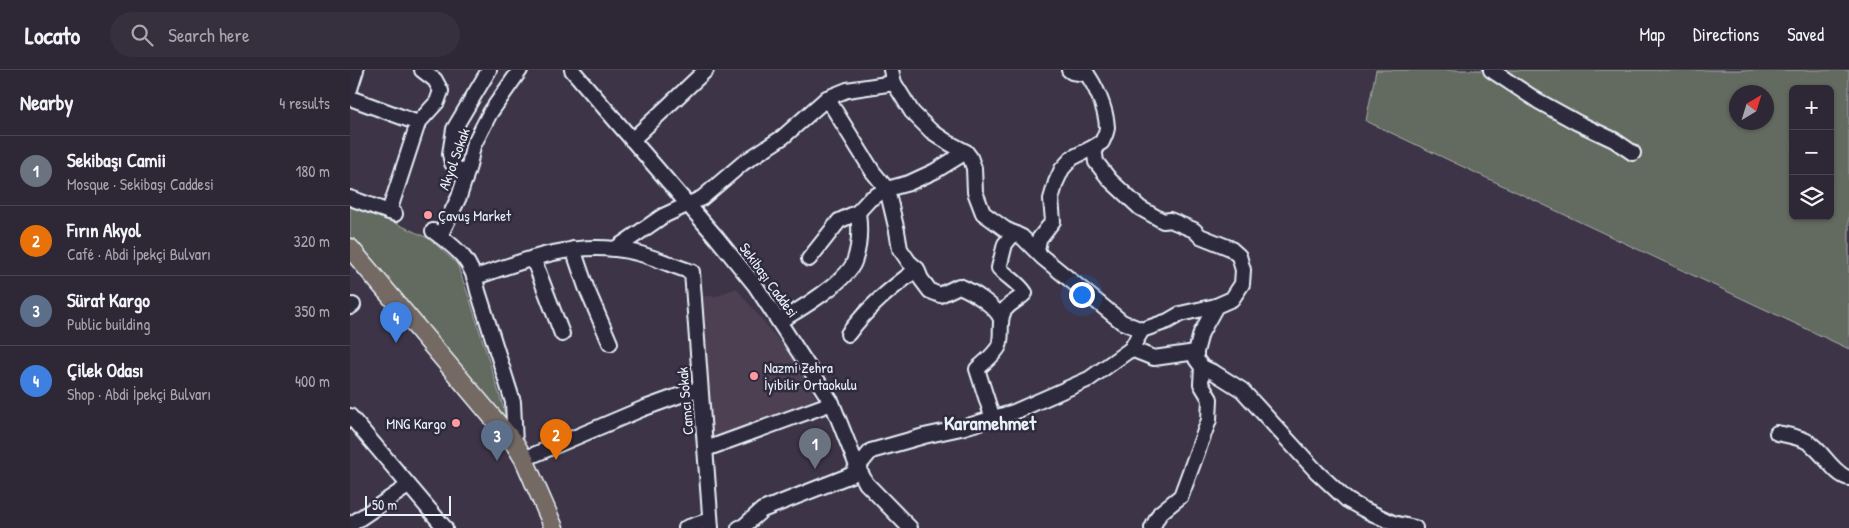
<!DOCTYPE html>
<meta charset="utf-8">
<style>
:root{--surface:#2e2735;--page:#362f3d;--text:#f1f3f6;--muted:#a7a5ad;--line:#494450;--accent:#ff9aa2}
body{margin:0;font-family:"Patrick Hand",sans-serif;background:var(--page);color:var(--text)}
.controls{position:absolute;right:15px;top:15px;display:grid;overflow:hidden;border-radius:8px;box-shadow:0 1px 4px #0004}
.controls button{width:45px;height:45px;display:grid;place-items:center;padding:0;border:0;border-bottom:1px solid var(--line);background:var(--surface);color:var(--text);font:25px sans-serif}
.compass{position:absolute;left:1379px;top:15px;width:45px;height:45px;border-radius:50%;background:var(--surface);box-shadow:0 1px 4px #0004;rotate:38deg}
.scale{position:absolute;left:15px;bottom:12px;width:86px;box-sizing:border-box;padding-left:5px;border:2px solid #e8f1f8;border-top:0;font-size:14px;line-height:18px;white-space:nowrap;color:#e8f1f8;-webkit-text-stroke:4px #2f2a3d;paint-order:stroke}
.you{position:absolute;left:731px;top:224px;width:18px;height:18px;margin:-12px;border:4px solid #fff;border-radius:50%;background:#1a73e8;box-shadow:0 0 0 8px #1a73e833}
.badge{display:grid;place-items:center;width:32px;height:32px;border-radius:50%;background:var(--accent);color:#fff;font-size:16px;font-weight:700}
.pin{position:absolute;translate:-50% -41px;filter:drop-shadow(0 1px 2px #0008)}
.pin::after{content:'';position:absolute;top:26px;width:18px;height:15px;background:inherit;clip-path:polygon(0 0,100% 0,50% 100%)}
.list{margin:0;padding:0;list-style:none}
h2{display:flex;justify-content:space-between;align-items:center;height:65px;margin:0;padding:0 20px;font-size:21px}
h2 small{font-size:16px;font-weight:400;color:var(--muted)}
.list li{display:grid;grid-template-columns:32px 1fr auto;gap:15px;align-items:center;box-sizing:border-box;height:70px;padding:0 20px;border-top:1px solid var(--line)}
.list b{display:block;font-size:19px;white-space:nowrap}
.list p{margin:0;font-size:16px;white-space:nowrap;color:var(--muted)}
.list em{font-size:16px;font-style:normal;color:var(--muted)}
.icon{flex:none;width:28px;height:28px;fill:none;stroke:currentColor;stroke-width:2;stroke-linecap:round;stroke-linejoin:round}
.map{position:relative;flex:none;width:1499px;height:458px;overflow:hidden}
header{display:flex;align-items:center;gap:30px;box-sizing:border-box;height:70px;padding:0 25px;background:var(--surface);border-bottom:1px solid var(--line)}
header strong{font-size:24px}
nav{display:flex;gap:28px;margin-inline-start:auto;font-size:18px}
.search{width:350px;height:45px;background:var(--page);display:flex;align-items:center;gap:12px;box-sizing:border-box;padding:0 18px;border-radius:28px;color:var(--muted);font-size:19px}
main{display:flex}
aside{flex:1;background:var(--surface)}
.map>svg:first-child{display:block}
.built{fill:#4e4153}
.green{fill:#646b5f;stroke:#a6aeac;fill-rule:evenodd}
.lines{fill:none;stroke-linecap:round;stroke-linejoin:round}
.minor-casing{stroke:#e8f1f8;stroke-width:18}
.major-casing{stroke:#e8f1f8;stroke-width:21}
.minor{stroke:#2f2a3d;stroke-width:14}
.major{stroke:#756964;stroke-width:18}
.poi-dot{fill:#ff9aa2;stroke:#2f2a3d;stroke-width:2}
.labels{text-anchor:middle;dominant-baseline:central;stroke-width:5;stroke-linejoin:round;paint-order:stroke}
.street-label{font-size:15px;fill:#e8f1f8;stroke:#2f2a3d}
.poi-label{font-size:15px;fill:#e8f1f8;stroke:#2f2a3d;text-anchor:start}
.district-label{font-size:20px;font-weight:bold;fill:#e8f1f8;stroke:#2f2a3d}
</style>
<header>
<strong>Locato</strong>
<div class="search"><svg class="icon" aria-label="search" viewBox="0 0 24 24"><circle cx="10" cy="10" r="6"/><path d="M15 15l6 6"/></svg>Search here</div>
<nav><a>Map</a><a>Directions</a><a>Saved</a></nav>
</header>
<main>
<aside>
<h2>Nearby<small>4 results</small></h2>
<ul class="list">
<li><span class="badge" style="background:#6b7280">1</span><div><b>Sekibaşı Camii</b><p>Mosque · Sekibaşı Caddesi</p></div><em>180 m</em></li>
<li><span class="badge" style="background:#e8710a">2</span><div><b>Fırın Akyol</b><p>Café · Abdi İpekçi Bulvarı</p></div><em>320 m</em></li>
<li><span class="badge" style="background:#5c6f8a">3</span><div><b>Sürat Kargo</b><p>Public building</p></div><em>350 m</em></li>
<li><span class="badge" style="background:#3f7fe0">4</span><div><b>Çilek Odası</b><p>Shop · Abdi İpekçi Bulvarı</p></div><em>400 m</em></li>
</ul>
</aside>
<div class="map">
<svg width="1499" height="458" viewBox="0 0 1499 458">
<rect width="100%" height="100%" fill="#3d3447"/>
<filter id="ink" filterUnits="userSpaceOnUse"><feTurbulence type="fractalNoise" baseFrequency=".02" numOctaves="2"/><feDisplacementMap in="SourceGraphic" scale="10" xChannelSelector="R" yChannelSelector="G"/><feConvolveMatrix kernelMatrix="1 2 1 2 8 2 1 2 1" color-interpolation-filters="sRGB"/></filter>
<g filter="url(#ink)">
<!-- built -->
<path class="built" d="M386,218l52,64 30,49 -108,40 -10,-145h17z"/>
<!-- green -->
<g class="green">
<path d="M1026,0h473v279l-483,-228zM1443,19h37v127h-37zM1386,22h30v30h-30z"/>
<path d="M0,134l15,5 65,30 27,25 13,36 37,119 -157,-179z"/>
</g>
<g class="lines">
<defs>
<g id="minor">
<path d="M222,0l144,167 39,48 77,118 25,63 9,17 44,45"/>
<path d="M541,0l3,13 18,29 19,19 18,12 17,9 4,5 4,11 1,24 8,21 22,16 17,8 20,20 80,65 20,8"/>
<path d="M719,0l3,2 15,2"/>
<path d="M734,0c11,14 22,38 23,57 0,5 -3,10 -5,15l-8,5 2,15 14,18 30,28 23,13 7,-1 24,10 6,6 30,12 9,8 4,14 -1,14 -10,15 -16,7 -15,27 -5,19v7l6,8 13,6 27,17 75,82 30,28 16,9 30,14 22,5"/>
<path d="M1141,0l47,31 40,22 36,17 19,13"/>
<path d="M0,19l6,-19"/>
<path d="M0,28l68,25"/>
<path d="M477,28l46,74 14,17 10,42 3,18 9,13 8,7 4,10 9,12 10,4 19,-9c13,5 37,20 42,33"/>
<path d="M282,70l74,-70"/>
<path d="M115,109l-13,-16 -2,-9 4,-25 35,-59"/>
<path d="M0,128l45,16"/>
<path d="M39,142l29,-89 19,-21 4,-11 -6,-11 -13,-10"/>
<path d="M83,161c25,18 39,29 45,60l35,111 2,42"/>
<path d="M90,166l19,-39 10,-31 4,-20 17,-33 30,-43"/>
<path d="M223,179l13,38 24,56"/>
<path d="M265,179l48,-33 39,-18 41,-35 40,-26 44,-39 20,-8 47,-7"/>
<path d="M687,181l2,-12 14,-18 -2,-22 5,-17 6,-13 10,-11 22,-11"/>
<path d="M183,188l29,76"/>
<path d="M459,189l30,-38 19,-9 12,-13 17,-10 22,-6 26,-12 31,-19"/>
<path d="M126,207c44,-15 91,-34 139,-28 26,2 52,15 77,23l19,256"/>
<path d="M0,237l3,-2"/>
<path d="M429,251c19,-10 68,-40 75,-59 6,-16 6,-34 4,-50"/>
<path d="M498,264c21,-28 41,-44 69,-65"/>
<path d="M781,279l11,-19 26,-9 12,-7 36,-8"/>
<path d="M0,346l95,112"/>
<path d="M643,349l-16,-50c7,-6 18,-15 22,-23 4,-11 -1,-25 5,-35 5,-8 15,-11 21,-18 -6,-10 -18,-16 -26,-25l6,-24 9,-11"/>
<path d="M1427,363c9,2 23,4 31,9 15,9 26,33 41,36"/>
<path d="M356,379l126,-46"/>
<path d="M174,389l118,-50 58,-21"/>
<path d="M0,455l58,-39"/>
<path d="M336,458l24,-8"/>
<path d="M389,458l5,-2 18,-16 89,-35 20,-24 53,-15 37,-8 53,-16 75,-33 42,-30 23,9 42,-6"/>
<path d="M802,458l8,-15 21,-17 28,-76 1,-21 -9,-15 1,-17"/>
</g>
<path id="major" d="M0,178l165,196 9,15 30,69"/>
</defs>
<!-- minor casing -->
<use href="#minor" class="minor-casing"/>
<!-- major casing -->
<use href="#major" class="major-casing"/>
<!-- minor -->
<use href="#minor" class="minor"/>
<!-- major -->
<use href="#major" class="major"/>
</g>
</g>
<!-- markers -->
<g class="poi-dot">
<circle cx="78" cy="145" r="5"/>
<circle cx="404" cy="306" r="5"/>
<circle cx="106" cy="353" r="5"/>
</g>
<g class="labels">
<!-- street labels -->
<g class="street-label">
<text transform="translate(104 89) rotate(-70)">Akyol Sokak</text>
<text transform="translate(419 210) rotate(54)">Sekibaşı Caddesi</text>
<text transform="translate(335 331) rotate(-95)">Camcı Sokak</text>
</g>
<!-- poi labels -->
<g class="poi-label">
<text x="88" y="145">Çavuş Market</text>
<text x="414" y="297">Nazmi Zehra<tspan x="414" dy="17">İyibilir Ortaokulu</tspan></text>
<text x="96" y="353" text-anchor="end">MNG Kargo</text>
</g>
<!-- district labels -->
<g class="district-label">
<text x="640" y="352">Karamehmet</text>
</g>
</g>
</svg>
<div class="controls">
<button>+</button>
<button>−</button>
<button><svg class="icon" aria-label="layers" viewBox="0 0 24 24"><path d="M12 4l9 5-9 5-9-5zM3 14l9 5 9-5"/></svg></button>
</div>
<svg class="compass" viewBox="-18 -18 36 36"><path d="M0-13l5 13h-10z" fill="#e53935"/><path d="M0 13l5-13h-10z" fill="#a7a5ad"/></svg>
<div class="scale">50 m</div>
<div class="you"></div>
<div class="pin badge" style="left:465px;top:399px;background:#6b7280">1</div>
<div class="pin badge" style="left:206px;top:390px;background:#e8710a">2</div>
<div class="pin badge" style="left:147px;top:391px;background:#5c6f8a">3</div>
<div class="pin badge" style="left:46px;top:273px;background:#3f7fe0">4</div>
</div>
</main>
